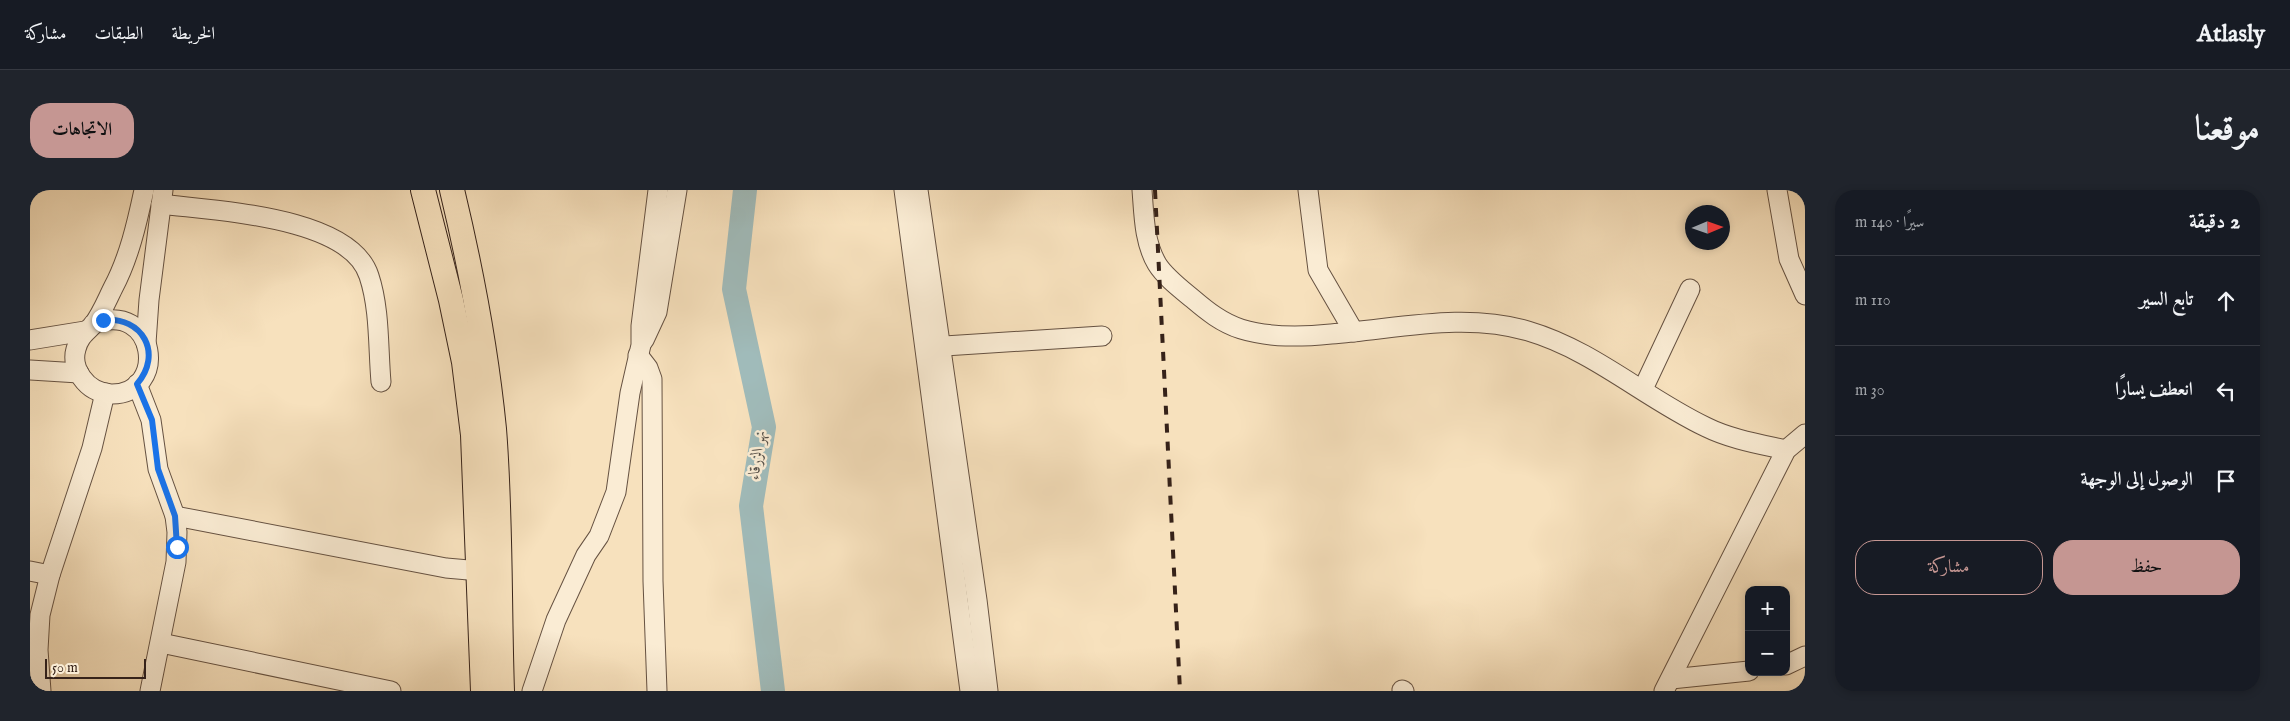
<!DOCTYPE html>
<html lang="ar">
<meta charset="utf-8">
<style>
:root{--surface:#171b24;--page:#20242c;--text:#f1f3f6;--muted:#9ea1a6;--line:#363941;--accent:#c59692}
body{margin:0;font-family:"IM FELL English",Amiri,serif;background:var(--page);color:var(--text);direction:rtl}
.controls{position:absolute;right:15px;bottom:15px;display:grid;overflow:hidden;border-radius:10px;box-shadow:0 2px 8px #0003}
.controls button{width:45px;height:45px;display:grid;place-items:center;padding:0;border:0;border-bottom:1px solid var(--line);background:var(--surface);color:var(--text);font:25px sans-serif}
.compass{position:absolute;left:1655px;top:15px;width:45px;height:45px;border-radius:50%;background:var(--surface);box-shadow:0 2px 8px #0003;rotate:88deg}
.scale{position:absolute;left:15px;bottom:12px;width:101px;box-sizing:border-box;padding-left:5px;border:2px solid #362219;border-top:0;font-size:14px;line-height:18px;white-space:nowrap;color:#362219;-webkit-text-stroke:4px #faecd4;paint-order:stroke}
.stop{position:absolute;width:15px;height:15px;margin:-11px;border:4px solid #1a73e8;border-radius:50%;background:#fff}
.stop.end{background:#1a73e8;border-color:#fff;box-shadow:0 1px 5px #0008}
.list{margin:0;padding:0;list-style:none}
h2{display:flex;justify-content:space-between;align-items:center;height:65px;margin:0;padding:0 20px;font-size:21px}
h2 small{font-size:16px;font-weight:400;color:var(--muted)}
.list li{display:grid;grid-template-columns:32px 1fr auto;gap:15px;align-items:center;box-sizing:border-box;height:90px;padding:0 20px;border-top:1px solid var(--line)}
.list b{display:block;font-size:19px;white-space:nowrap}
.list em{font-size:16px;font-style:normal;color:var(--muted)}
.actions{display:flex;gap:10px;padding:15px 20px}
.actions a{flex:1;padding:11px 0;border:1px solid var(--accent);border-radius:20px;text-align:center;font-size:18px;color:var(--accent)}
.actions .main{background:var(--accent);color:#111}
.icon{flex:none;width:28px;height:28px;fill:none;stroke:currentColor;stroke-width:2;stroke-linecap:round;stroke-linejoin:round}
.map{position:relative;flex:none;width:1775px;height:501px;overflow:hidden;direction:ltr;border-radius:20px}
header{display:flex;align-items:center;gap:30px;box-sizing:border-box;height:70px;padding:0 25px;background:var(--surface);border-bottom:1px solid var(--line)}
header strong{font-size:24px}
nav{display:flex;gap:28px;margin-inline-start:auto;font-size:18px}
.intro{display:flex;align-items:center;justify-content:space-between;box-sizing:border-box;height:120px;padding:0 30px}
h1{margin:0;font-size:35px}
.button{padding:12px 22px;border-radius:20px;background:var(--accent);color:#111;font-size:18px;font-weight:700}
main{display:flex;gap:30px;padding:0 30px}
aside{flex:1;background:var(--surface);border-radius:20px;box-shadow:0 2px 8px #0003}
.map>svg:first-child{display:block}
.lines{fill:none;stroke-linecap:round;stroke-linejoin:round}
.river{stroke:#a0bbba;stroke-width:24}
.minor-casing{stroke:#665242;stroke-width:21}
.major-casing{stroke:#362219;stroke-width:26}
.minor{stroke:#faecd4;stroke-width:19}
.major{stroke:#f7e1bd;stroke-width:24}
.rail{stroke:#362219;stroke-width:4;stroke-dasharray:9 9;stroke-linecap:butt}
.route{stroke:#1a73e8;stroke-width:6}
.labels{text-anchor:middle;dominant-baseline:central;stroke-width:5;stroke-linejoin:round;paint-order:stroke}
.water-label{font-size:16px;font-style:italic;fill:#565049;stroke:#faecd4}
</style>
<header>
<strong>Atlasly</strong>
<nav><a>الخريطة</a><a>الطبقات</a><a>مشاركة</a></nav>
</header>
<div class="intro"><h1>موقعنا</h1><a class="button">الاتجاهات</a></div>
<main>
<aside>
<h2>2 دقيقة<small>سيرًا · 140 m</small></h2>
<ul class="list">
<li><svg class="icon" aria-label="ahead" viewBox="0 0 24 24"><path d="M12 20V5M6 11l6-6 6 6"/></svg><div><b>تابع السير</b></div><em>110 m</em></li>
<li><svg class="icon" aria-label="left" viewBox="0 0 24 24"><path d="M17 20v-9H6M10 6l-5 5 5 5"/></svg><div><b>انعطف يسارًا</b></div><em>30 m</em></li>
<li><svg class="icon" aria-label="arrive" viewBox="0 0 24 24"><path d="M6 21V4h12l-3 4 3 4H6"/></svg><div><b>الوصول إلى الوجهة</b></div></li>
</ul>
<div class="actions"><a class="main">حفظ</a><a>مشاركة</a></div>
</aside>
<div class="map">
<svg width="1775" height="501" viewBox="0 0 1775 501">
<rect width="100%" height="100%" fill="#f7e1bd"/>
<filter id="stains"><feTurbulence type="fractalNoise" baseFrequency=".004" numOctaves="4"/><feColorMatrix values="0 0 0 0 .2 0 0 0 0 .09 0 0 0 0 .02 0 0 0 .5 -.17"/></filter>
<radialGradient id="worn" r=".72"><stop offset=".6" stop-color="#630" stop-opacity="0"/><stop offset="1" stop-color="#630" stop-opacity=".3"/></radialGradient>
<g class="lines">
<!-- river -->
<path class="river" d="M715,0l-11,99 30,138 -13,79 22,185"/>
<defs>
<g id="minor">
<path d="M874,0l66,501"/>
<path d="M888,0l59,410 11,91"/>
<path d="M1112,0c2,25 2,52 15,74 8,13 24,25 36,35 14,12 29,24 48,30 29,9 60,8 90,5 66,-5 133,-22 197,-3 65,19 117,67 178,96 24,12 53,17 80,23"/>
<path d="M1278,0l10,80 36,62"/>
<path d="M1747,0l12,69 16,36"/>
<path d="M131,14c54,7 189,12 208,72 11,33 9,72 12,106"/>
<path d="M63,134c64,-25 76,71 18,70 -12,-1 -22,-6 -29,-16 -6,-8 -9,-19 -6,-29 3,-12 9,-16 17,-24 8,-10 14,-25 20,-37 16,-30 24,-65 31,-98"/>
<path d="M0,150l55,-9"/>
<path d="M614,150l13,-28 20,-122"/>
<path d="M116,153l3,-43 14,-110"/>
<path d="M899,157l173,-11"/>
<path d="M608,165l10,13 4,11 1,202 4,110"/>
<path d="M0,180l49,3"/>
<path d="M107,194l14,36 7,49 17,47 2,16 -1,30 -26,129"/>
<path d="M1613,199l47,-100"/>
<path d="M145,326l271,52 34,3"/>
<path d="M0,381l20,4"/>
<path d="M131,453l230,48"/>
<path d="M1756,475l19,-9"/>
<path d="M1641,489l78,-8"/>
<path d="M1372,500l2,1"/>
<path d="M11,501l-3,-41 2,-35 10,-40 42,-127 13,-55"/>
<path d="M502,501l24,-71 30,-65 13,-19 17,-44 14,-99 11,-48v-19l17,-136"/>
<path d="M1634,501l122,-241 19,-16"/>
</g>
<g id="major">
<path d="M393,0l28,110 13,62 9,73 10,256"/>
<path d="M422,0c19,79 34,158 42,239 7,87 5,175 8,262"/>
</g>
</defs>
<!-- minor casing -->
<use href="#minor" class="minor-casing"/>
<!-- major casing -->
<use href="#major" class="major-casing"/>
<!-- minor -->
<use href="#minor" class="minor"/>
<!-- major -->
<use href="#major" class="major"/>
<!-- rail -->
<path class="rail" d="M1125,0l25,501"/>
</g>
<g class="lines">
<!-- route -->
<path class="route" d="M73,130c40,-4 60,34 34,64l15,36 6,49 17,47 2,31"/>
</g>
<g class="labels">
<!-- water labels -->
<g class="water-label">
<text transform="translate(728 265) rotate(-82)">نهر الزرقاء</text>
</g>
</g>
<rect width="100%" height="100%" filter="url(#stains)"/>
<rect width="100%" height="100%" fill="url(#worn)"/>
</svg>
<div class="controls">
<button>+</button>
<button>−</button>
</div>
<svg class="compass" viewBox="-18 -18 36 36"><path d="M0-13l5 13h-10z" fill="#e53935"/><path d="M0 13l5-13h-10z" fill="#9ea1a6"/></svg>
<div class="scale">50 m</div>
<div class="stop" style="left:147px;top:357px"></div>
<div class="stop end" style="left:73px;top:130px"></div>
</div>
</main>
